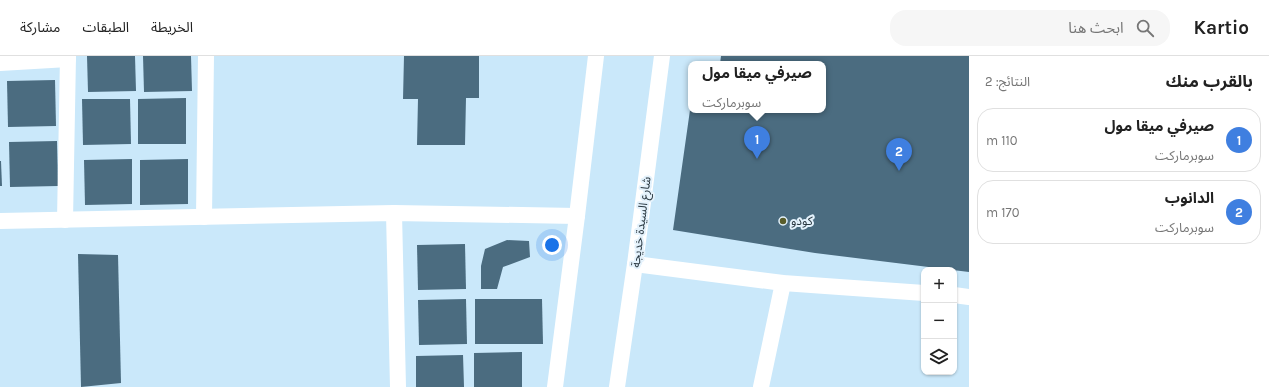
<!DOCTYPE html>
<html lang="ar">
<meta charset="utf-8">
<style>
:root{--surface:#fff;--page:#f6f6f6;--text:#222;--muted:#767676;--line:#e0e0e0;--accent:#595d2b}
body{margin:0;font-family:Karla,"Noto Sans Arabic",sans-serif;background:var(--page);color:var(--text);direction:rtl}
.controls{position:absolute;right:12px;bottom:12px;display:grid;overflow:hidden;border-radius:8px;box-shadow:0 1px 3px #0004}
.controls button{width:36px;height:36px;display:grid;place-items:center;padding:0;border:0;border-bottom:1px solid var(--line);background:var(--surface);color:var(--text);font:20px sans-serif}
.you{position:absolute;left:552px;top:189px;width:14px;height:14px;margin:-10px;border:3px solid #fff;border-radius:50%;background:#1a73e8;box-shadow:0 0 0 6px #1a73e833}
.badge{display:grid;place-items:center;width:26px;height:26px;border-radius:50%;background:var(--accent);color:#fff;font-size:13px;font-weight:700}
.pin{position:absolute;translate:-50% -33px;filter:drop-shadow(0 1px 2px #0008)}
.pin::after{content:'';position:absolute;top:21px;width:14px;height:12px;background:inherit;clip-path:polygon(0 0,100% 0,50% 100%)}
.popup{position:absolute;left:688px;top:5px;width:138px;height:52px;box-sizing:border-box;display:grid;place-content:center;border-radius:8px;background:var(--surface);filter:drop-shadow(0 1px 3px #0005);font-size:13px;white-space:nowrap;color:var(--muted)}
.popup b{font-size:15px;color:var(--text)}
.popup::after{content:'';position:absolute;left:50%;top:100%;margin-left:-8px;border:8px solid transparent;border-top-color:var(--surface)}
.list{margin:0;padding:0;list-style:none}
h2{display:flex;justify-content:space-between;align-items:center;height:52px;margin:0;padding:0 16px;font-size:17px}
h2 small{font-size:13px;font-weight:400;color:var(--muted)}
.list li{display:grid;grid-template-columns:26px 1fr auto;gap:12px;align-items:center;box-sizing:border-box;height:64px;margin:0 8px 8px;padding:0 8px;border:1px solid var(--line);border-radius:16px}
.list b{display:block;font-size:15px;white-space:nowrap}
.list p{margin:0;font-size:13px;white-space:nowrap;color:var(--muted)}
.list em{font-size:13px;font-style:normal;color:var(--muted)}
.icon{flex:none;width:22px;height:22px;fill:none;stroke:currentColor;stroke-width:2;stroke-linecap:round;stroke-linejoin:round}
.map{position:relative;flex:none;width:969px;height:331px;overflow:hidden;direction:ltr}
header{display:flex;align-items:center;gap:24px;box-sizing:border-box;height:56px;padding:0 20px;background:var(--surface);border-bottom:1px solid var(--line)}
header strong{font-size:19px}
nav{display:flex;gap:22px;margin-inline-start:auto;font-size:14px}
.search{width:280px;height:36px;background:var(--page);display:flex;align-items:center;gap:10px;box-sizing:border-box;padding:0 14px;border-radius:16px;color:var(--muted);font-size:15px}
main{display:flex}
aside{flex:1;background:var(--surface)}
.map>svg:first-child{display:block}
.building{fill:#4b6c80}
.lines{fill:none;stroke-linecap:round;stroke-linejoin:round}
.minor{stroke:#fff;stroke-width:16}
.poi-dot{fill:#595d2b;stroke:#e4f2fc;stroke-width:1.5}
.labels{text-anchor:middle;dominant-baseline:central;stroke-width:4;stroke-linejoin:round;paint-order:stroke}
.poi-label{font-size:12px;fill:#28363f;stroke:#e4f2fc;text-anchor:start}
.street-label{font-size:12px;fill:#28363f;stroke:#e4f2fc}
</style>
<header>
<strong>Kartio</strong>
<div class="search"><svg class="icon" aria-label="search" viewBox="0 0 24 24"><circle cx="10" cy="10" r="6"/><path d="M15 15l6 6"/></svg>ابحث هنا</div>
<nav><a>الخريطة</a><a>الطبقات</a><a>مشاركة</a></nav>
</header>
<main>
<aside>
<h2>بالقرب منك<small>النتائج: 2</small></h2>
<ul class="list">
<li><span class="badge" style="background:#3f7fe0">1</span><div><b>صيرفي ميقا مول</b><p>سوبرماركت</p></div><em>110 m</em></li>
<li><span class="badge" style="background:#3f7fe0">2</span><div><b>الدانوب</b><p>سوبرماركت</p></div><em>170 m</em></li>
</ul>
</aside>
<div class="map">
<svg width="969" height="331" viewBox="0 0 969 331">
<rect width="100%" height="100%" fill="#cae8fa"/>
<!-- building -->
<g class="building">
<path d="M87,0h48l1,35 -48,1z"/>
<path d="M143,0h48l1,35 -48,1z"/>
<path d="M404,0h75v42h-13l-1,47h-48l1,-46h-15z"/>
<path d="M721,0h248v216l-154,-19 -142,-23 17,-120h133v-46h-103z"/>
<path d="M55,24l1,46 -48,1 -1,-46z"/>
<path d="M186,42v46h-48v-45z"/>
<path d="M82,43h48l1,45 -48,1z"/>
<path d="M57,85l1,45 -48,1 -1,-45z"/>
<path d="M132,103v45l-47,1 -1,-45z"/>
<path d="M188,103v45l-48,1v-45z"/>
<path d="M0,105h1l1,25h-2z"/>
<path d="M507,184l22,1 1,16 -27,10 -6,22h-16v-23l4,-17z"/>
<path d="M465,188l1,45 -48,1 -1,-45z"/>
<path d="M78,198l40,1 3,128 -40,4z"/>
<path d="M466,243l1,45 -48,1 -1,-45z"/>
<path d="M475,243h67l1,45h-68z"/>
<path d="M522,296v35h-48v-34z"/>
<path d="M463,299l1,32h-48v-31z"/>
</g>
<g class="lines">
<!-- minor -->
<g class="minor">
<path d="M0,7l68,-4"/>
<path d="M394,157l4,174"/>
<path d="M204,161l2,-161"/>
<path d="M65,164l3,-164"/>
<path d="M0,165l394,-8 183,3"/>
<path d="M635,208l148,19 141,10"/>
<path d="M954,239l15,2"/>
<path d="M555,331l22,-171 19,-160"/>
<path d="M617,331l18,-123 27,-208"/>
<path d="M761,331l22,-104"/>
</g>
</g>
<!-- markers -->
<circle class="poi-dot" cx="783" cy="165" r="4"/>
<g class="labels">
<!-- poi labels -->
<g class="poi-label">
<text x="791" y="165">كودو</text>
</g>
<!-- street labels -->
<g class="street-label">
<text transform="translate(641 166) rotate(-83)">شارع السيدة خديجة</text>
</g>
</g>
</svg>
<div class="controls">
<button>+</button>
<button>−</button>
<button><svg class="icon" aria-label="layers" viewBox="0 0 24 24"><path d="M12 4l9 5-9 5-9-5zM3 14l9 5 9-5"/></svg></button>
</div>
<div class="you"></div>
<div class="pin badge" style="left:757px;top:103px;background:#3f7fe0">1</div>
<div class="popup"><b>صيرفي ميقا مول</b>سوبرماركت</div>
<div class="pin badge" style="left:899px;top:115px;background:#3f7fe0">2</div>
</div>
</main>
